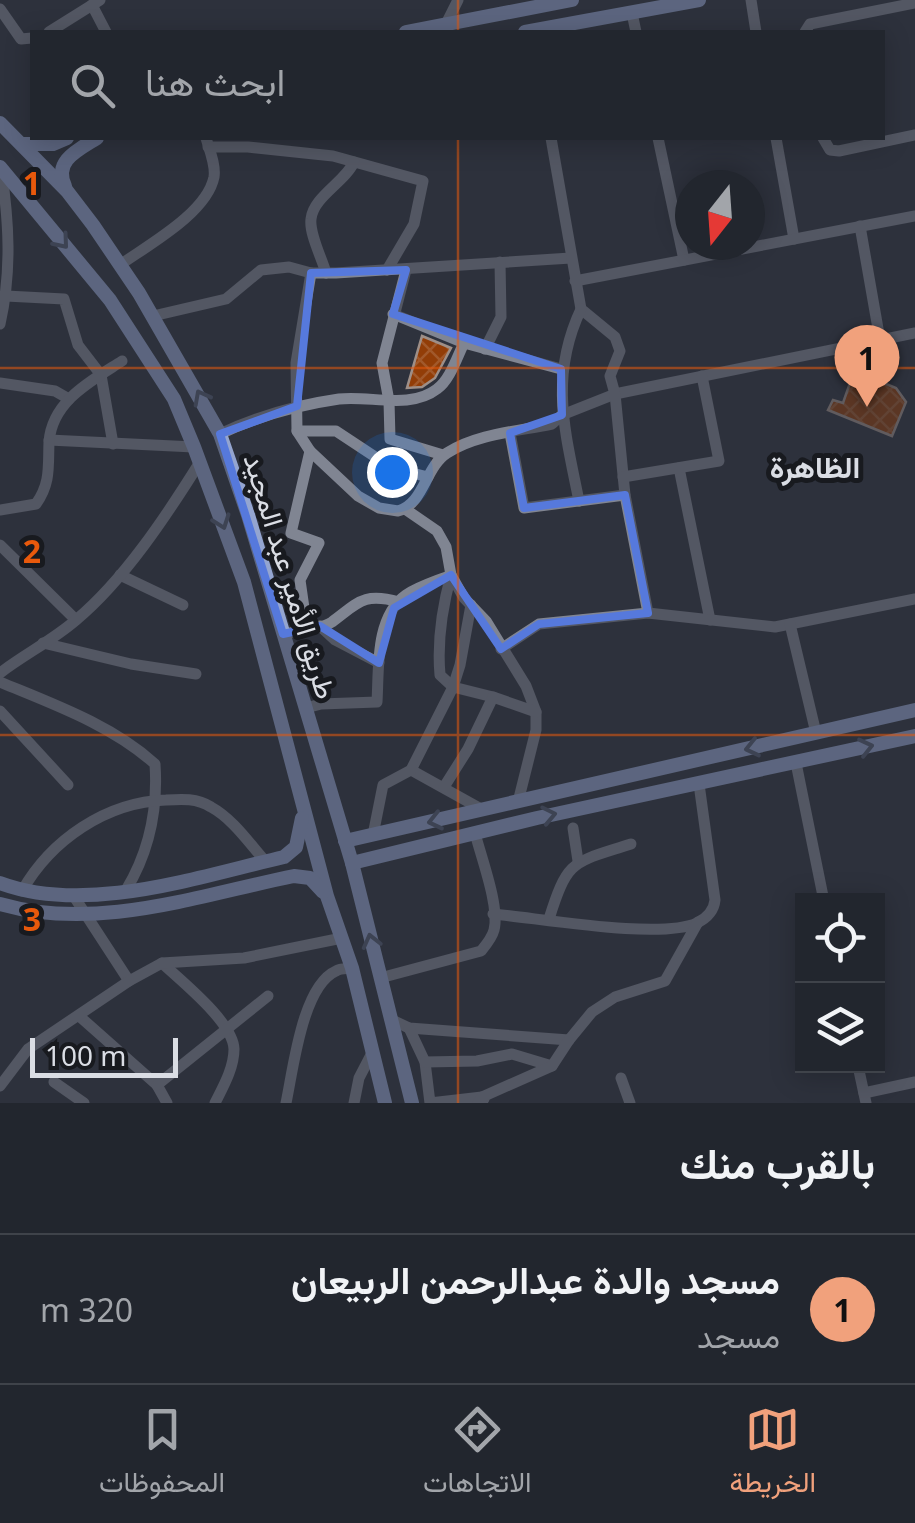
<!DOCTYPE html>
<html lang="ar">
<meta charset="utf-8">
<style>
:root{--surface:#22262e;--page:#2a2e36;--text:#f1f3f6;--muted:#a2a5aa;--line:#3f434a;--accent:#f1a17c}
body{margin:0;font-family:"Noto Sans",Vazirmatn,sans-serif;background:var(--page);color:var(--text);direction:rtl}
.controls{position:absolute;right:30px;bottom:30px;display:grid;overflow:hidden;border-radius:0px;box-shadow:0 5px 25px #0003}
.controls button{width:90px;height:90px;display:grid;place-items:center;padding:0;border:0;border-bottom:2px solid var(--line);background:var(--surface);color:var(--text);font:50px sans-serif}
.compass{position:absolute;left:675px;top:170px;width:90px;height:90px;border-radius:50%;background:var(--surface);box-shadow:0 5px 25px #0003;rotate:197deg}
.scale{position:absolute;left:30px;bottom:25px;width:148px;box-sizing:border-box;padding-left:10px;border:5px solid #dadde4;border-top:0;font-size:28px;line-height:35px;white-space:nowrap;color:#dadde4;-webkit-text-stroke:8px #181a1f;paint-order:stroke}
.you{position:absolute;left:392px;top:472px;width:35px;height:35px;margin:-25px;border:8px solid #fff;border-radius:50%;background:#1a73e8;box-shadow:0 0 0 15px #1a73e833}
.badge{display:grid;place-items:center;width:65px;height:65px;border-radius:50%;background:var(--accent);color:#111;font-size:32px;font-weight:700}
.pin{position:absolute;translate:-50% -82px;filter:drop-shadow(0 2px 5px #0008)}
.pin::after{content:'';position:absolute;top:52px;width:35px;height:30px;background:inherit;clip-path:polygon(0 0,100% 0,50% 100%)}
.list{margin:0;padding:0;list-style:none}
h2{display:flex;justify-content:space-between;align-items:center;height:130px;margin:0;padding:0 40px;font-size:42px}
h2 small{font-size:32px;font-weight:400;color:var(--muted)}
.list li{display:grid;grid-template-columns:65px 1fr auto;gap:30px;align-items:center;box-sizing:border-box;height:150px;padding:0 40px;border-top:2px solid var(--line)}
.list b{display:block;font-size:38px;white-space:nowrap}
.list p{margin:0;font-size:32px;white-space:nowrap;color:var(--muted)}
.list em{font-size:32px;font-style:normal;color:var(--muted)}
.icon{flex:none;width:55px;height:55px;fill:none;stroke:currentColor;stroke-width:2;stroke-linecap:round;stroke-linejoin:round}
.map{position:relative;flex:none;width:915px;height:1103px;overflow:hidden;direction:ltr}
.search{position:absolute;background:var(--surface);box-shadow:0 5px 25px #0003;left:30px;right:30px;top:30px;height:110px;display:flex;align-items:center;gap:25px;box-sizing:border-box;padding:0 35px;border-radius:0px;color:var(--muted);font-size:38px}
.sheet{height:280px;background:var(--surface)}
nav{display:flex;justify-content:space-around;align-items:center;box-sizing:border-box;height:140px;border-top:2px solid var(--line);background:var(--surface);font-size:28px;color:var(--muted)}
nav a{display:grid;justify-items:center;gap:5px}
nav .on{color:var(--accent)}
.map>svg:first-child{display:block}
.building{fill:url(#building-cross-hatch);stroke:#9e8f88;stroke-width:2.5}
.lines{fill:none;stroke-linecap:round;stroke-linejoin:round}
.minor{stroke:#808592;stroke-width:11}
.major{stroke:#94a5d0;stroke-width:14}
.oneway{stroke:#50596f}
.marked{fill:none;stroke:#5679dc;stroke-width:8;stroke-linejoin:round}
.grid{fill:none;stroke:#e8590c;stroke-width:2.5;stroke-opacity:0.55}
.labels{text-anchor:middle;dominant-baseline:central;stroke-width:10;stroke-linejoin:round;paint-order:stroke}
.street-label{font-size:28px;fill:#dadde4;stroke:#181a1f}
.neighbourhood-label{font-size:30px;font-weight:bold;fill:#dadde4;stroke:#181a1f}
.grid-label{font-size:32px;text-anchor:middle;font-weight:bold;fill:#e8590c;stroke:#181a1f;stroke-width:10;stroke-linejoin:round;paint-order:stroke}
</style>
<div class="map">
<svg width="915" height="1103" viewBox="0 0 915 1103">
<defs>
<pattern id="building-cross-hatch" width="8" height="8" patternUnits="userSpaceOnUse" patternTransform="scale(2.5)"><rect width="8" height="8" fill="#923d07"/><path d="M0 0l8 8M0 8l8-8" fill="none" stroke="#a1592b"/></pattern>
</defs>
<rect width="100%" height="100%" fill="#2e323d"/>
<!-- building -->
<g class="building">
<path d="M422,336l29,12 -16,30 -13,9 -15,1z"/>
<path d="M862,374l34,14 10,14 -14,34 -64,-26 5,-10 10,3 8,-23z"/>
</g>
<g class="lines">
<!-- minor -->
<g class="minor">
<path d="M751,0l5,32"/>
<path d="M92,5l14,27"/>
<path d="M0,9l21,30 11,-1"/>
<path d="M632,13l4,19"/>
<path d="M446,24l12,-24"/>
<path d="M49,32l51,-32"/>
<path d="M805,32l5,-8 105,-21"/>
<path d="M658,138l26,122"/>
<path d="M776,138l18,101"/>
<path d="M823,138l7,12 9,1 76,-16"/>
<path d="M208,147h40l85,9 90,25 -9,43 -27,46"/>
<path d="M860,226l20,114"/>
<path d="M120,265c28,-20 87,-52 94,-88 2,-12 -5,-28 -8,-39"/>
<path d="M406,270l-24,93 7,38 1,38 53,16"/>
<path d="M311,273l-15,90 1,68 13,20 48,45 21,12 19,3c26,-7 27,-44 49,-58 29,-19 72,-22 105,-29l10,-9 53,-21 300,-61"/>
<path d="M326,273c-4,-15 -17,-39 -15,-54 2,-22 34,-37 43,-57"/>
<path d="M575,281l340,-65"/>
<path d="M6,296l58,3 14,46 23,30 12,69"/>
<path d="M393,314l71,29 97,26"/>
<path d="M153,316l73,-17 35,-29 28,-3 22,6h25l235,-15"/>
<path d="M0,324c12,-53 9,-103 1,-156"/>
<path d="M485,349l16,-32 -1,-55"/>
<path d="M0,383l55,8 14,8"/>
<path d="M297,431h39l56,37 36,9"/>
<path d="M510,433l14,75 101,-13 -10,-101 -5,-18 10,-25 -5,-14 -34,-28 -30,-171"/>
<path d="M220,434c38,-18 77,-29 119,-35 30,-4 71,11 98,-10 13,-9 20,-32 27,-46"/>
<path d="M49,440l145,7"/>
<path d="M679,468l31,152"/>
<path d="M623,477l96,-16 -17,-85"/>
<path d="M625,495l23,118 127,14 140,-28"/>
<path d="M579,501c-14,-70 -30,-124 2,-192"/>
<path d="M405,509l32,22 9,16 5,28 13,23 22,23 40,65 10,26v18l-18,72"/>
<path d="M0,510l36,-6c15,-21 12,-38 13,-62 3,-41 42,-61 73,-81"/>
<path d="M0,545l76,75"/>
<path d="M120,575l63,30"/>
<path d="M451,575c-9,33 -14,66 -11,100l13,12 40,10 43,15"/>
<path d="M790,624l26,109"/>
<path d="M320,626l15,14 44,23"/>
<path d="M307,629l-7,-49 19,-37 -28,-10 19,-82"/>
<path d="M283,634c15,-3 37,-4 49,-12 26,-19 31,-30 67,-20"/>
<path d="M43,643l88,21 65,10"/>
<path d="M501,649l38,-25 109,-11"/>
<path d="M0,673c25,-19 53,-33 76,-53 48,-40 91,-105 124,-158"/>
<path d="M0,682c53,22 112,43 155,82 3,44 -6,88 -29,126"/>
<path d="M306,708l15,-4 56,-2c2,-34 -2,-85 29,-107 13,-9 31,-14 45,-20"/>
<path d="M0,711l68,74"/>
<path d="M796,763l28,138"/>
<path d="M411,770l72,40"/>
<path d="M444,787l24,-38 25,-52"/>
<path d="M573,828l5,33"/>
<path d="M373,835l10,-50 28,-15 42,-83 7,-22 11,-60"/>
<path d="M22,891c29,-51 84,-89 144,-91 16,-1 31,-2 45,7 22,12 38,36 55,55"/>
<path d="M75,898l54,83"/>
<path d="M493,914c46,4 166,26 204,9 10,-5 17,-13 18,-23l-16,-116"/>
<path d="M549,919c19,-61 24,-56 82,-75"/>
<path d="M162,963c19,18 71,59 72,86 0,19 -11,38 -19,54"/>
<path d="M380,978l101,-27c5,-6 11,-13 13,-21 6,-23 -13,-73 -19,-97"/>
<path d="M79,1016l78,69 10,18"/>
<path d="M390,1019l19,9 160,12"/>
<path d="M409,1028l16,34 5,41 52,-6 2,2"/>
<path d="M425,1062l52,-1 35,-7 40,12"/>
<path d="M858,1066l8,37"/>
<path d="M621,1078l9,25"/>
<path d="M54,1082l30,21"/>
<path d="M157,1085l111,-89"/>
<path d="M0,1086l28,-37 101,-68 33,-18 82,-5 98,-20"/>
<path d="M864,1093l51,-11"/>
<path d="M286,1103c7,-32 16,-117 50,-132 5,-3 11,-2 16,-3"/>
<path d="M354,1103l5,-25 14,-27"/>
<path d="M478,1103l4,-6 70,-31 17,-26 23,-28 23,-15 50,-16 33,-59"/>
</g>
<!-- major -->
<g class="major">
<path d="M406,32l166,-32"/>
<path d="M525,32l174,-32"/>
<path d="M0,123l67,68 26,34 46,68 81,141 28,81 104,348 60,240"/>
<path d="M23,144h30l14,-6"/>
<path d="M0,167l110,133 64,99 20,48 50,135 83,314 25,72 33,135"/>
<path d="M65,186c-12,-25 13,-36 32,-48"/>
<path d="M345,841l570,-131"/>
<path d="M352,863l185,-45 378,-82"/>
<path d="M0,883c86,32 197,-6 284,-26l12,-10 6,-29"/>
<path d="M0,904c96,28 200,-9 294,-28l16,2 13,14"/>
</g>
</g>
<!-- one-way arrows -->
<defs><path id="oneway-chevron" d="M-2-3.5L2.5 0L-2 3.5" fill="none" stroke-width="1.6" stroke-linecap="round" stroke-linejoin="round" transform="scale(2.5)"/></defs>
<g class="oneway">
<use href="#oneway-chevron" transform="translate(62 242) rotate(50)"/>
<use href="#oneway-chevron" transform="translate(201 397) rotate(-118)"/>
<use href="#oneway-chevron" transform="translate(222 522) rotate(70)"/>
<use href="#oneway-chevron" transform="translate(866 747) rotate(-13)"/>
<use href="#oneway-chevron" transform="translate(752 748) rotate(167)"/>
<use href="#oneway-chevron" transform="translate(549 815) rotate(-12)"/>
<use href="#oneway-chevron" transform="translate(435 821) rotate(167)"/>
<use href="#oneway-chevron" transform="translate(371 941) rotate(-104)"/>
</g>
<!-- marked area -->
<path d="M0 0H915V1103H0ZM406,270l-13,44 168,55 1,46 -52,18 14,75 101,-13 23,118 -109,11 -38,25 -50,-74 -57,33 -15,55 -59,-37 -37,8 -63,-200 77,-28 14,-133z" fill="#2e323d" fill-opacity=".55" fill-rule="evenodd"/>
<path class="marked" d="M406,270l-13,44 168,55 1,46 -52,18 14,75 101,-13 23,118 -109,11 -38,25 -50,-74 -57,33 -15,55 -59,-37 -37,8 -63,-200 77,-28 14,-133z"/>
<!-- grid -->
<path class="grid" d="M458,0v32M458,138v965M0,368h915M0,735h915"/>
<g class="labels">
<!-- street labels -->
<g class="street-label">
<text transform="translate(291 576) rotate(73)">طريق الأمير عبد المجيد</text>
</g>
<!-- neighbourhood labels -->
<g class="neighbourhood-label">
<text x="815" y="466">الظاهرة</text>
</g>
</g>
<g class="grid-label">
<text x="32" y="195">1</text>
<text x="32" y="563">2</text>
<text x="32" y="931">3</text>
</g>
</svg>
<div class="controls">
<button><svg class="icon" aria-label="locate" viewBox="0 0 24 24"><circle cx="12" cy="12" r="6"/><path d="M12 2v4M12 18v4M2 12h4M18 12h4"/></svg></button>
<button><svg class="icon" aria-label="layers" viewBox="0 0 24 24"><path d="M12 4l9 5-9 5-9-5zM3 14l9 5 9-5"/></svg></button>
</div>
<svg class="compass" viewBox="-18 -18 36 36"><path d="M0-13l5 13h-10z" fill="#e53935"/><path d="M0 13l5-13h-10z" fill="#a2a5aa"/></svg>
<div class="scale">100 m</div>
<div class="you"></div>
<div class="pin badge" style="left:867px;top:407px">1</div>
<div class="search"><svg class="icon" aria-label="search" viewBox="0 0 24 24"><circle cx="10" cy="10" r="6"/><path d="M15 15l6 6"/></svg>ابحث هنا</div>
</div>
<section class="sheet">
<h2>بالقرب منك<small></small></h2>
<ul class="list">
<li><span class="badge">1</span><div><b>مسجد والدة عبدالرحمن الربيعان</b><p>مسجد</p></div><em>320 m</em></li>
</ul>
</section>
<nav>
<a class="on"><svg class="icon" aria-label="map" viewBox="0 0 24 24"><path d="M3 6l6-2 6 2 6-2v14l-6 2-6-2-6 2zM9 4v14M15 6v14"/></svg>الخريطة</a>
<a><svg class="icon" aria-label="directions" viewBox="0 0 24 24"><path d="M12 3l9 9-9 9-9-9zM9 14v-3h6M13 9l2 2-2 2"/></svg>الاتجاهات</a>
<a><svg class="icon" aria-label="saved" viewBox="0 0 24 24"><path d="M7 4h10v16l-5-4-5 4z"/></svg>المحفوظات</a>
</nav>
